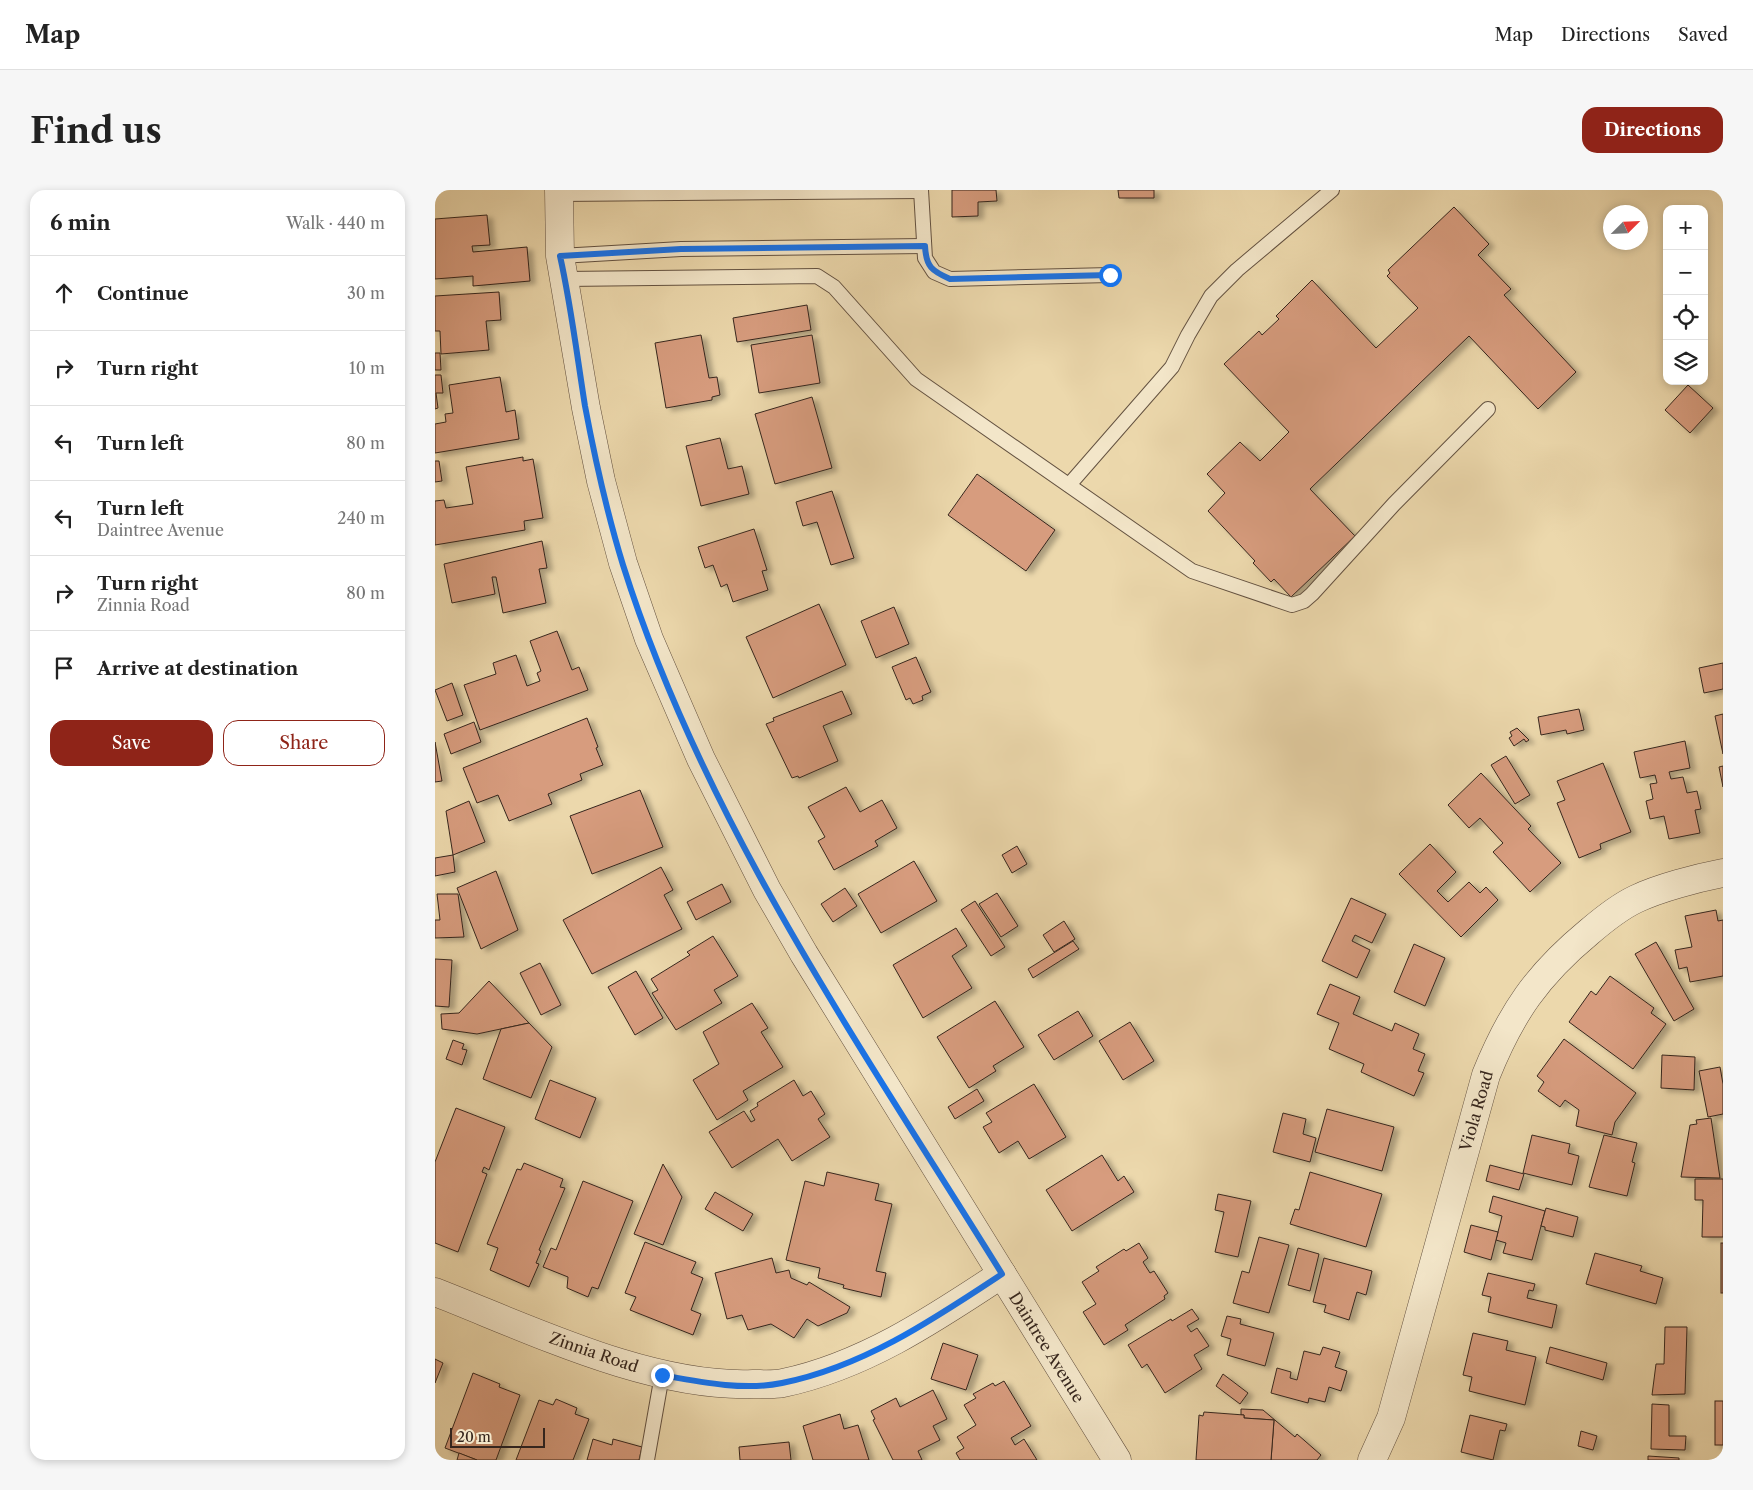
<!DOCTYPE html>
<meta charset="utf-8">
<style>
:root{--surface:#fff;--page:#f6f6f6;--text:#222;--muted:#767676;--line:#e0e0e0;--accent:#8f2418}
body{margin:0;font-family:"Libre Caslon Text",serif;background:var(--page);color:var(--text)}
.controls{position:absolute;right:15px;top:15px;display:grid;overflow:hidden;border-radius:10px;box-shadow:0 2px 8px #0003}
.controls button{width:45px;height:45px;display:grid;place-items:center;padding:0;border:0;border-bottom:1px solid var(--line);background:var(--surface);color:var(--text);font:25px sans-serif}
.compass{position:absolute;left:1168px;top:15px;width:45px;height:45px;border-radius:50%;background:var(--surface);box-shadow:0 2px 8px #0003;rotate:66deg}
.scale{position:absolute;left:15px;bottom:12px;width:95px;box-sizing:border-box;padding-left:5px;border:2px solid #36261d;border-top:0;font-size:14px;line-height:18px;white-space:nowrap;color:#36261d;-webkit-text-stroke:4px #f3e6c9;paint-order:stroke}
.stop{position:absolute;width:15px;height:15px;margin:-11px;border:4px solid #1a73e8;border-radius:50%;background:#fff}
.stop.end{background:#1a73e8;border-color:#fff;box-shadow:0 1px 5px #0008}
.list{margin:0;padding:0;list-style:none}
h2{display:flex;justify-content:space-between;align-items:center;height:65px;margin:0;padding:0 20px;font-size:21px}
h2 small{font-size:16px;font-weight:400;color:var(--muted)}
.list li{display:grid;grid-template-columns:32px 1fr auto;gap:15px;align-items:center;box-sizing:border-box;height:75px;padding:0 20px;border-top:1px solid var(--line)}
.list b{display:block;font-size:19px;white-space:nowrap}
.list p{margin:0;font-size:16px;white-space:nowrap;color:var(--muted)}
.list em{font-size:16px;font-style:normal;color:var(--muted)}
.actions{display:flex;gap:10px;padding:15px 20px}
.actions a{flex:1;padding:11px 0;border:1px solid var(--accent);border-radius:15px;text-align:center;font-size:18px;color:var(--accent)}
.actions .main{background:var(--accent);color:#fff}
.icon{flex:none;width:28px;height:28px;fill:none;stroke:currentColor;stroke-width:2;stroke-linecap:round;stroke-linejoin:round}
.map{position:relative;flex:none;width:1288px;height:1270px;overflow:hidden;border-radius:15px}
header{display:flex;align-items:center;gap:30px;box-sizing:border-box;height:70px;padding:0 25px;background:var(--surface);border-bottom:1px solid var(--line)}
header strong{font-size:24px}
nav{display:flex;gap:28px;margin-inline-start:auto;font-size:18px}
.intro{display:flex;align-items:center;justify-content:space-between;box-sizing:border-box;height:120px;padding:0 30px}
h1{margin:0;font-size:35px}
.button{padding:12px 22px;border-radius:15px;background:var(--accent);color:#fff;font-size:18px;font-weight:700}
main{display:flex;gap:30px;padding:0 30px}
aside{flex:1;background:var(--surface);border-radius:15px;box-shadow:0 2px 8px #0003}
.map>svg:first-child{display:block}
.building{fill:#d79c7e;stroke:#36261d;filter:url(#shadow)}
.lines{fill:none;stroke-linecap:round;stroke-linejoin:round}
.service-casing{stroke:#645241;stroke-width:16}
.minor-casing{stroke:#645241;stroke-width:29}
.service{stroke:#f3e6c9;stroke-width:14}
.minor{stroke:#f3e6c9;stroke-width:28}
.route{stroke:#1a73e8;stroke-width:6}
.labels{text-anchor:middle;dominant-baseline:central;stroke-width:4;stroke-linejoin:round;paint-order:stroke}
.street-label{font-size:16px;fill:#36261d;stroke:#f3e6c9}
</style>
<header>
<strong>Map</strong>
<nav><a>Map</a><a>Directions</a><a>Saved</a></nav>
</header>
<div class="intro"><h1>Find us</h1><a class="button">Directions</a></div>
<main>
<aside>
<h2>6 min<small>Walk · 440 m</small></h2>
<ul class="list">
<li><svg class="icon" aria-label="ahead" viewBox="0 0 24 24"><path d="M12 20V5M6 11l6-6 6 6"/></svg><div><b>Continue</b></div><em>30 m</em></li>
<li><svg class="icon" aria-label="right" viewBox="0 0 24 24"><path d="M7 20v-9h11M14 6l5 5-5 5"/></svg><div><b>Turn right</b></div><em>10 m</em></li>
<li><svg class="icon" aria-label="left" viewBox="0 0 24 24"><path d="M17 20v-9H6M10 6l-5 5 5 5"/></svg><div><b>Turn left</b></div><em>80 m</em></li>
<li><svg class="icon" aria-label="left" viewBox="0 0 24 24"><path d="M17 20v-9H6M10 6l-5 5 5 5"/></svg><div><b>Turn left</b><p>Daintree Avenue</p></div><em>240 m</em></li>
<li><svg class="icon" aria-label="right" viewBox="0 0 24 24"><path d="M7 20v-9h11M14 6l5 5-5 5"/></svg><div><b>Turn right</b><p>Zinnia Road</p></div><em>80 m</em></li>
<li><svg class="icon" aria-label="arrive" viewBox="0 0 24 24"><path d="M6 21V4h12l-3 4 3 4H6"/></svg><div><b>Arrive at destination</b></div></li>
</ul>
<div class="actions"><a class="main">Save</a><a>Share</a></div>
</aside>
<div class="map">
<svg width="1288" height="1270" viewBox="0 0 1288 1270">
<defs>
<filter id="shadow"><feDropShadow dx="5.5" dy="3" stdDeviation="2.5" flood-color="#0004"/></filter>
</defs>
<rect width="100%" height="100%" fill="#ecd8ac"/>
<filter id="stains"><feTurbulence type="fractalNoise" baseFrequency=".004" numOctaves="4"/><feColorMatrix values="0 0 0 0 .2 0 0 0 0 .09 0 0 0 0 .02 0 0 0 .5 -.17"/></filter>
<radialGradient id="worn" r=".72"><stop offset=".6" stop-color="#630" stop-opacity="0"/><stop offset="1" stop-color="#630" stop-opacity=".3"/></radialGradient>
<!-- building -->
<g class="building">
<path d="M517,0h44l1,11 -19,1v14l-26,1z"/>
<path d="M683,0h36v8h-35z"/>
<path d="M1019,17l35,37 -11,11 33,34 -7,6 72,77 -38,37 -69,-73 -159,153 45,47 -64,61 -17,-18 -3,3 -18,-19 2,-2 -47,-50 17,-18 -18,-19 33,-32 20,19 29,-29 -65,-68 35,-33 3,4 17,-16 -3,-3 36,-36 64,68 42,-40 -31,-32 3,-3 -2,-3z"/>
<path d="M52,25l3,30 -18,1 1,6 54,-5 3,34 -57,5v-10l-38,3v-60z"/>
<path d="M64,102l2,28 -15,1 3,29 -48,4 -1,-23h-5v-35z"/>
<path d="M372,115l4,25 -74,12 -4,-24z"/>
<path d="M266,145l8,43 8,-1 3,18 -8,2v3l-46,8 -11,-65z"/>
<path d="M377,145l8,48 -61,10 -8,-48z"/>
<path d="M0,163h5l1,17h-6z"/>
<path d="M0,185h6l2,18h-7l2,15 -3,1z"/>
<path d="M65,187l6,35 9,-2 4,29 -84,14v-29l11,-2 -1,-8 8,-1 -4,-28z"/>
<path d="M1253,195l25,23 -23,25 -25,-23z"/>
<path d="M377,207l20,71 -57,16 -20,-70z"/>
<path d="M285,248l8,31 14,-3 7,28 -48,12 -15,-60z"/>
<path d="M88,267v4l10,-2 10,59 -19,3 1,9 -90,15v-44l9,-1 2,8 27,-4 -7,-37z"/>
<path d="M0,271h4l3,20 -7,1z"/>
<path d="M542,284l78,56 -29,41 -78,-56z"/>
<path d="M397,301l22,67 -23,7 -14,-43 -14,4 -7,-24z"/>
<path d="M319,339l13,41 -5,1 6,19 -35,12 -6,-18 -6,3 -8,-22 -8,3 -7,-21z"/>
<path d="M107,351l5,27 -8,1 7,34 -43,10 -7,-36h-4l3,17 -43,9 -8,-39z"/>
<path d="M384,414l27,61 -73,33 -27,-61z"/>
<path d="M459,417l15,37 -33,14 -15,-37z"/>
<path d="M122,441l15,39 7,-3 9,23 -108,40 -16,-45 32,-11 -3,-11 23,-8 11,31 13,-5 -3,-8 4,-2 -11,-30z"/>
<path d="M481,467l15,35 -9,4 1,4 -10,4 -3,-6 -4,2 -14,-33z"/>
<path d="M1288,473v26l-19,4 -5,-25z"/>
<path d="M17,493l11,32 -16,6 -12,-31z"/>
<path d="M407,501l10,23 -29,12 15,35 -39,17 -1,-2 -6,2 -26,-54 8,-3 -1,-3z"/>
<path d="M1144,519l5,21 -17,4 -1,-4 -25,5 -3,-18z"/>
<path d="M1288,524v40l-8,-38z"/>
<path d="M152,528l11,29 -2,1 7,17 -23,9 2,6 -34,14 4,10 -43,17 -11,-26 -21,8 -14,-35z"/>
<path d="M39,532l7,20 -30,12 -7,-20z"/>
<path d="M1082,538l12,12 -3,2 -2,-3 -10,7 -5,-8 3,-2 -2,-4z"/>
<path d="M1250,551l5,27 -21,4 2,7 12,-2 4,16 10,-2 4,18 -6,1 5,23 -31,6 -5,-23 -14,3 -4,-18 7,-2 -3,-15 7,-1 -2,-8 -15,3 -6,-26z"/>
<path d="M0,552l7,39 -7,1z"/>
<path d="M1071,566l24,39 -15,9 -24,-39z"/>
<path d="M1168,573l28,69 -31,12 1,5 -22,9 -22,-55 8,-3 -8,-19z"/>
<path d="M1288,576v21l-4,-20z"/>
<path d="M1046,583l50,53 -3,3 33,34 -31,29 -37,-40 10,-9 -23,-25 -11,10 -21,-23z"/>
<path d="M411,597l14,25 22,-12 15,28 -22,13 3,5 -44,24 -16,-29 7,-4 -17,-30z"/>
<path d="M205,600l23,57 -71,27 -22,-58z"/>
<path d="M34,611l16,41 -32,13 -7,-44z"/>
<path d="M995,654l26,28 -19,19 11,11 21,-20 11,11 6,-6 12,13 -37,37 -62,-63z"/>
<path d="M582,656l10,18 -15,9 -10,-18z"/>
<path d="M18,665l2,17 -20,4v-18z"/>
<path d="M479,671l23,40 -56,32 -23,-39z"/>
<path d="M226,677l12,23 -9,5 18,34 -90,45 -29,-54z"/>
<path d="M61,681l22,59 -37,19 -24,-61z"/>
<path d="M287,694l9,18 -35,18 -9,-18z"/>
<path d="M410,698l12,18 -24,16 -12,-18z"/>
<path d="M562,703l21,33 -17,11 -22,-33z"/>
<path d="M2,704h21l6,43 -29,1v-18h5z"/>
<path d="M916,708l35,16 -14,29 -17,-8 -3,6 18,9 -13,28 -35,-17z"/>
<path d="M540,711l30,46 -14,9 -30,-46z"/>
<path d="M1281,720l2,11 5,-1v56l-33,6 -3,-15 -8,2 -4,-19 17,-3 -7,-31z"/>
<path d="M629,731l11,18 -21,13 -11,-17z"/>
<path d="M521,738l11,18 -15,10 20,32 -49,30 -30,-53z"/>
<path d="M278,746l25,40 -24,14 8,13 -46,27 -24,-37 6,-3 -7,-11 39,-24 -3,-3z"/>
<path d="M638,751l6,8 -46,29 -5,-9z"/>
<path d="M1221,752l38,67 -20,12 -39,-67z"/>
<path d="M979,754l31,14 -20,48 -31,-14z"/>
<path d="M0,769l17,1 -3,47 -14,-1z"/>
<path d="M105,773l21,42 -20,10 -21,-42z"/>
<path d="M201,781l27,47 -28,17 -27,-48z"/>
<path d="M1175,786l44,32 -3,5 15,11 -33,45 -64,-47 22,-31 5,4z"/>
<path d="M54,791l40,42 -52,11 -35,-5 -1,-15 18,-1z"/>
<path d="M895,794l30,13 -7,17 39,17 3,-8 24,11 -6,15 12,5 -7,17 6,2 -10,23 -53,-24 3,-8 -35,-15 10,-26 -22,-9z"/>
<path d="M560,811l29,46 -31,19 3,5 -27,17 -32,-51z"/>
<path d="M317,813l16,25 -7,4 22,35 -40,24 5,9 -31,20 -24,-40 26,-16 -16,-32z"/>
<path d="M643,821l15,25 -39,24 -16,-25z"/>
<path d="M695,832l24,39 -31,19 -24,-39z"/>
<path d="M94,833l23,24 -21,51 -48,-19 18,-50z"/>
<path d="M1129,849l72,54 -21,29 -3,13 -36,-9 3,-16 -14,-10 -5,7 -22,-16 6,-9 -7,-6z"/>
<path d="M18,850l11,4 -2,5 5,1 -5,15 -16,-6z"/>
<path d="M1227,865l33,2 -1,33 -33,-2z"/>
<path d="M1285,877l3,17v30l-15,3 -9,-46z"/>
<path d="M115,890l46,18 -16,40 -45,-19z"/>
<path d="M359,890l9,16 8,-5 14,23 -7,5 12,18 -38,24 -14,-22 -46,29 -23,-36 35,-21 7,11 4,-2 -5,-9 8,-5 -1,-3z"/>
<path d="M599,894l32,53 -37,22 -11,-18 -19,12 -16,-26 9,-5 -6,-9z"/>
<path d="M542,899l7,12 -29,18 -7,-12z"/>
<path d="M21,918l49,19 -16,43 -5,-3 -2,5 5,2 -29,78 -23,-9v-81z"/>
<path d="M892,919l67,18 -12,44 -67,-19z"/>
<path d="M848,923l23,6 -3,15 13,4 -6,24 -37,-10z"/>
<path d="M1276,928l9,60 -39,-1 9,-52 7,-1 -1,-4z"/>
<path d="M1097,945l38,9 -2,9 11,3 -7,29 -49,-12z"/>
<path d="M1169,945l33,8 -5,19 3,1 -8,33 -38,-9z"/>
<path d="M667,965l16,26 6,-5 10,16 -62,39 -26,-41z"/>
<path d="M89,973l39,16 -3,8 5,1 -26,62 2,1 -5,12 3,1 -10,23 -39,-17 8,-22 -11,-4 30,-75 4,1z"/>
<path d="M228,974l19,33 -19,48 -29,-11z"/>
<path d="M1055,975l34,9 -5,16 -33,-9z"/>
<path d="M392,982l52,12 -4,16 17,4 -16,67 10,2 -5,24 -38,-9 1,-3 -26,-7 2,-10 -34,-8 19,-79 19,5z"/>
<path d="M875,982l72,22 -16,53 -76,-23 5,-15 4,1z"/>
<path d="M1260,989h28v58h-21l1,-37h-8z"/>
<path d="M148,991l50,20 -35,88 -6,-2 -4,10 -21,-9 1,-11 -25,-10 8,-19 5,2z"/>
<path d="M280,1002l38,22 -10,17 -38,-22z"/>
<path d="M783,1004l33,7 -13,56 -23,-5 9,-40 -9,-2z"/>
<path d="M1058,1006l52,15 -13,49 -29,-7 3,-10 -10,-3 6,-24 -13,-4z"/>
<path d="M1111,1018l32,9 -5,20 -28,-7v-3l-4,-1z"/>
<path d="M1036,1035l27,7 -7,28 -27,-8z"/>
<path d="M824,1047l30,8 -20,68 -36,-10 9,-32 7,2z"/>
<path d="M210,1052l51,20 -5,11 12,5 -12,32 10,4 -8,21 -63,-25 6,-13 -11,-4z"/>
<path d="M704,1053l9,15 -5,4 7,11 4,-2 14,22 -4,3 1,3 -40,26 3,5 -24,15 -21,-33 13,-8 -14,-22 17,-11 -3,-4 28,-18 2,2z"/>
<rect x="1286" y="1053" width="2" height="50"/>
<path d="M863,1058l21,6 -9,37 -22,-6z"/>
<path d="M1160,1063l47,13 -2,5 23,7 -7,26 -70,-20z"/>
<path d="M337,1068l4,15 13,-3 2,8 16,7 2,-3 41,25 -3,6 -29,13 -11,-7 -13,19 -23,-14 -23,6 -6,-15 -15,4 -12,-46z"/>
<path d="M889,1068l48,13 -6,24 -9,-3 -8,28 -25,-8 2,-7 -13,-3z"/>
<path d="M1053,1083l47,11 -2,7 -4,-1 -2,8 30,7 -5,23 -64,-16 3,-15 -9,-2z"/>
<path d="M757,1119l7,10 -12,7 4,6 6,-4 12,18 -15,9 8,14 -37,24 -18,-29 -5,4 -14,-23 43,-26 1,2z"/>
<path d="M792,1126l14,3 -1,5 34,9 -9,33 -38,-11 4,-16 -10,-3z"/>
<path d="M1230,1137h22l-2,67 -33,1 4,-31h8z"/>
<path d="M1038,1143l35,8 -2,9 30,7 -11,48 -56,-14 3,-14 -9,-2z"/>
<path d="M508,1153l35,12 -12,35 -35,-11z"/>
<path d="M888,1157l17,5 -5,15 12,4 -6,20 -12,-4 -4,15 -16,-4 -1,5 -37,-10 6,-25 14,4 -1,6 7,2 7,-29 16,4z"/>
<path d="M1115,1157l57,16 -4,17 -57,-17z"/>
<path d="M0,1169l8,4 -8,20z"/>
<path d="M38,1183l27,11 -1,3 21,8 -24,65h-19l-32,-12z"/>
<path d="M788,1184l25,19 -8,11 -24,-18z"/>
<path d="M569,1191l27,45 -20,12 4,7 9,-6 13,21h-77l-4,-7 8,-5 -7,-11 19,-12 -12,-20 12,-7 -3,-4 20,-11 2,3z"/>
<path d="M498,1200l14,29 -14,7 7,14 -22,11 4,9h-29l-20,-40 2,-1 -4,-8 25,-13 4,9z"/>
<path d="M121,1209l21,9 -2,6 14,5 -16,41h-57l23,-60 14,5z"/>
<rect x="1280" y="1211" width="8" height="44"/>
<path d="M1217,1214l17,1v31h17l-1,14 -34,-1z"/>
<path d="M806,1219l22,1 32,27 2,-3 24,21 -4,5h-46l3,-40 -30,-2v-3h-3z"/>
<path d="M769,1222l40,3v3l30,2 -3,40h-75l3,-45 4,1z"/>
<path d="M405,1224l4,15 14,-4 11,35h-56l-10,-34z"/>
<path d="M1035,1225l37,9 -2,7 -5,-1 -7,30 -32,-8z"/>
<path d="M1146,1241l16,5 -4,14 -15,-4z"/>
<path d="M158,1249l19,6 1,-6 29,8 -3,13h-52z"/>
<path d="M354,1252l2,18h-51l-1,-13z"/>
<path d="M24,1263l18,7h-20z"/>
<path d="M1213,1266l31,2v2h-31z"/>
</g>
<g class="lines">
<defs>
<g id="service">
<path d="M486,0l4,68 9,14 16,7 160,-4"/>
<path d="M124,4l362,-3"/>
<path d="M125,66l121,-7 243,-3"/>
<path d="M130,89l252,-3 17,11 82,92 276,192 100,34 12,-4 8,-7 82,-90 94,-95"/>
<path d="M634,295l103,-118 16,-32 23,-39 26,-26 95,-80"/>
<path d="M212,1270l15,-85"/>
</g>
<g id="minor">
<path d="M124,0l1,66 26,152 15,73 22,82 26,76 52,120 66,131 37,64 313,506"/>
<path d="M0,1102c95,37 215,96 318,92 9,0 20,1 30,-1 81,-17 151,-64 219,-109"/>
<path d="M937,1270l19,-42 95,-343c25,-62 51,-100 103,-143 14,-12 30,-25 47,-33 23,-11 61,-21 87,-26"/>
</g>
</defs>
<!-- service casing -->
<use href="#service" class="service-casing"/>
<!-- minor casing -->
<use href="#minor" class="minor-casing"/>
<!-- service -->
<use href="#service" class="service"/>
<!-- minor -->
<use href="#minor" class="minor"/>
</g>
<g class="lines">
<!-- route -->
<path class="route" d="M227,1185c38,7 82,16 120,8 81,-16 152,-64 220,-109 -140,-226 -298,-452 -379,-709 -16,-52 -28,-106 -38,-159 -8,-50 -14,-101 -25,-150l121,-7 244,-3c1,21 7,25 25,33l160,-4"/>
</g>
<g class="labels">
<!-- street labels -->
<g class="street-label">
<text transform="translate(1041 921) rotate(-74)">Viola Road</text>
<text transform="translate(612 1157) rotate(58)">Daintree Avenue</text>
<text transform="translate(159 1162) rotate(19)">Zinnia Road</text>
</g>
</g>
<rect width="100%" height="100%" filter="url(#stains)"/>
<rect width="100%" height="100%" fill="url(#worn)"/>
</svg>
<div class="controls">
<button>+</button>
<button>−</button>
<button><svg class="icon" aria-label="locate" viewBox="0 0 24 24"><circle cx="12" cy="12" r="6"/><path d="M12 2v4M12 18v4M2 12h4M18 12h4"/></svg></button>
<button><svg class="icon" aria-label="layers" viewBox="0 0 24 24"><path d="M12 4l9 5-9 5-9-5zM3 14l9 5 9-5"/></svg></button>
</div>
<svg class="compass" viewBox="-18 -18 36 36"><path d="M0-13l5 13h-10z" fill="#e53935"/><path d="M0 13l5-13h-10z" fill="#767676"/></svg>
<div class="scale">20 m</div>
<div class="stop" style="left:675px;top:85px"></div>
<div class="stop end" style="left:227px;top:1185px"></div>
</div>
</main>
